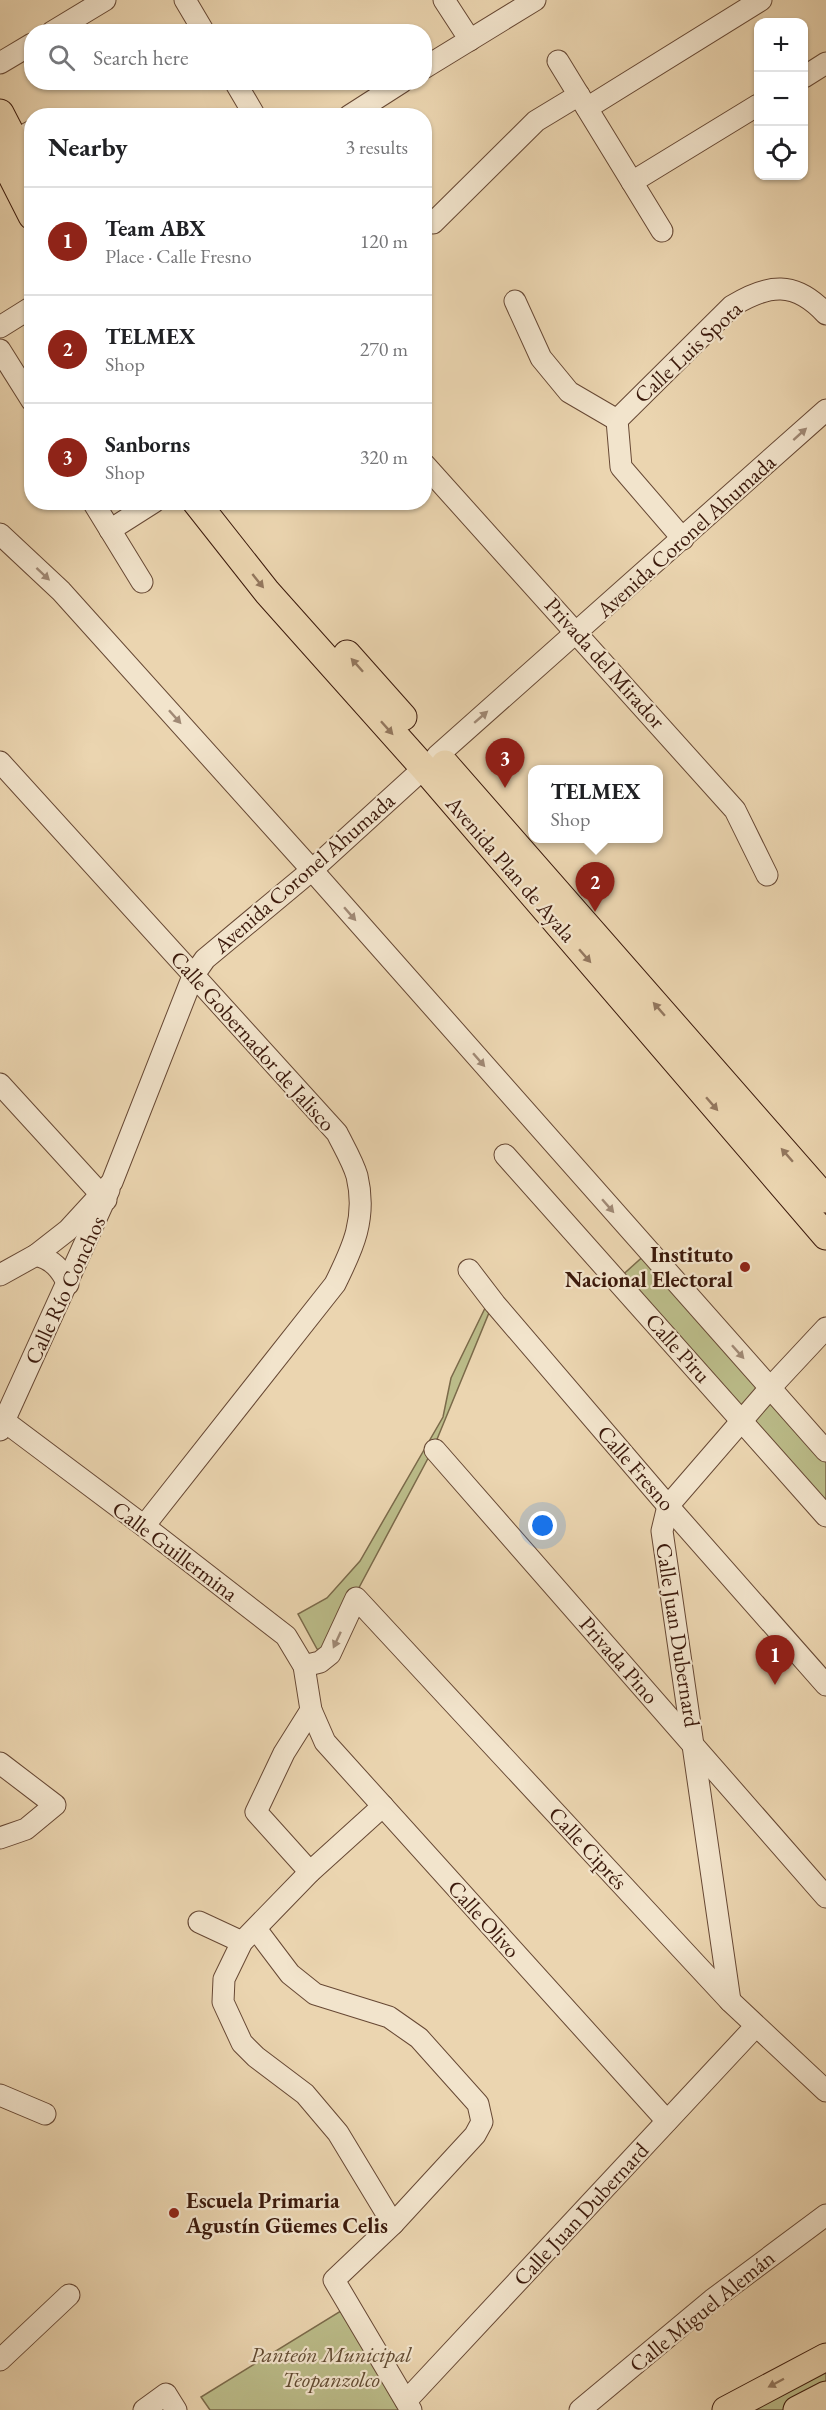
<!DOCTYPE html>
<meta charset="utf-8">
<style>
:root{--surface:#fff;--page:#f6f6f6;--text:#202124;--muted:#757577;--line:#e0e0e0;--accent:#8f2418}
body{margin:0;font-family:"EB Garamond",serif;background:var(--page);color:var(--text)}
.controls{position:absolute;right:18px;top:18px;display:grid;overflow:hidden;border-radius:12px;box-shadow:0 2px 4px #0004}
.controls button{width:54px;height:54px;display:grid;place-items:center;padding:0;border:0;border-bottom:2px solid var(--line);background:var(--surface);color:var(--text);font:30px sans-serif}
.you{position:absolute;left:543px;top:1526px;width:21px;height:21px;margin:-15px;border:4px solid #fff;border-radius:50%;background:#1a73e8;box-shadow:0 0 0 9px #1a73e833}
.badge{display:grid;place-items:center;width:39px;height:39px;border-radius:50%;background:var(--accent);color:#fff;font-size:20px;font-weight:700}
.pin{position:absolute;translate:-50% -50px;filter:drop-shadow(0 2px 3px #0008)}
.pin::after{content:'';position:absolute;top:32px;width:21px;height:18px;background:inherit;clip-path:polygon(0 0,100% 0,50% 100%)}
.popup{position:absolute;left:528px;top:765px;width:135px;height:78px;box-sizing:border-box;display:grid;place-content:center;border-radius:12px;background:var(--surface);filter:drop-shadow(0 2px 4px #0005);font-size:20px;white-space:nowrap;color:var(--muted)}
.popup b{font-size:22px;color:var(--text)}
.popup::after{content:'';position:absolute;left:50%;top:100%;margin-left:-12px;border:12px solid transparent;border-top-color:var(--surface)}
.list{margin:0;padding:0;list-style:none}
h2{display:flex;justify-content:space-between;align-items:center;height:78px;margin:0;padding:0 24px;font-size:26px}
h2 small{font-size:20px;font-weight:400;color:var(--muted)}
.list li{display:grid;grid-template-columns:39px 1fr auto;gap:18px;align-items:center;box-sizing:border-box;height:108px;padding:0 24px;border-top:2px solid var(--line)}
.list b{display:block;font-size:22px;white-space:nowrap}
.list p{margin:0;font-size:20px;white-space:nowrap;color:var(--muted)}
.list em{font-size:20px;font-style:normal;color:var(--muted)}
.icon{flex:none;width:33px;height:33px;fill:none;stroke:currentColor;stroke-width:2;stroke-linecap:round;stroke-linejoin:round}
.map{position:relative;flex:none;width:826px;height:2410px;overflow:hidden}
.search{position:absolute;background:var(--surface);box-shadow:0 2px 4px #0004;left:24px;top:24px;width:408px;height:66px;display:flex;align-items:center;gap:15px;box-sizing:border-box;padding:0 21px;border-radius:24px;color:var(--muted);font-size:22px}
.panel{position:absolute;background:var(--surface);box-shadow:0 2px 4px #0004;left:24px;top:108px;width:408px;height:402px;border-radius:24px}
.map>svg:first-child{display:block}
.green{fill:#bbbc89;stroke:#7b6a4a;stroke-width:1.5}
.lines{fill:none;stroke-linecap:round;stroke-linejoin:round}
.minor-casing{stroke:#674834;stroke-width:23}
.major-casing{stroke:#3b190b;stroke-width:29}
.minor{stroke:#f2e4cc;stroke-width:21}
.major{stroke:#ebd5b0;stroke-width:27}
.oneway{fill:#a08975}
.oneway2{fill:#93775e}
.poi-dot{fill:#8f2418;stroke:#f2e4cc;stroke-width:2}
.labels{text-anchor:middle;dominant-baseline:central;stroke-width:4.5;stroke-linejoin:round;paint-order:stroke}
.street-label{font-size:22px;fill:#3b190b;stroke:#f2e4cc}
.poi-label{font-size:22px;font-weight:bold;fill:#3b190b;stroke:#f2e4cc;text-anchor:end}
.park-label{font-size:22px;font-style:italic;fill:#614a31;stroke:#f2e4cc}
</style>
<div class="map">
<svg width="826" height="2410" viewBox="0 0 826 2410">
<rect width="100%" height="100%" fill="#ebd5b0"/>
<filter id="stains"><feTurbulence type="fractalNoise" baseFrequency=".00333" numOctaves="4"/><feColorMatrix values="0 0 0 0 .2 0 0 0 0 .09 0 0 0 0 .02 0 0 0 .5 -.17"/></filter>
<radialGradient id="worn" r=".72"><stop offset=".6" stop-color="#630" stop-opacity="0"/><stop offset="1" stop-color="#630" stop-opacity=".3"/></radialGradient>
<!-- green -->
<g class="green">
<path d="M648,1252l178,199v65l-209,-236z"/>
<path d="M488,1302l5,1 -60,146 -79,148 -26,56 -11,-4 -19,-35 29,-16 33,-37 83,-144 8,-39z"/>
<path d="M344,2309l63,101h-197l-9,-13z"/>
<path d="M826,2357v38l-29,15h-71z"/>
</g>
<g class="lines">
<defs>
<g id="minor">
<path d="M185,0l19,32"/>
<path d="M444,0l26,40"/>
<path d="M52,32l53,-32"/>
<path d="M558,61l104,170"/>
<path d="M0,63l32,-19"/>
<path d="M424,68l111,-68"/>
<path d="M804,77l22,-14"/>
<path d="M235,82l20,34"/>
<path d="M587,108l174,-108"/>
<path d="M349,116l53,-34"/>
<path d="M14,141l18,-10"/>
<path d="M632,182l126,-77"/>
<path d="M433,223l103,-102 43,-26"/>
<path d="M515,301l26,57 28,34 48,28"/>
<path d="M0,327l32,-20"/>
<path d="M0,350l32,51"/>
<path d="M617,420l115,-114c36,-22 63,-26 94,8"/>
<path d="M617,420l4,47 62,72"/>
<path d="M424,464l311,346 32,65"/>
<path d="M93,502l49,80"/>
<path d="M110,530l44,-28"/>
<path d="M0,534l61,57 251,279 514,581"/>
<path d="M437,756l389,-346"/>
<path d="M0,762l337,371c7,14 16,29 20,43 10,42 -4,72 -22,108l-191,242"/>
<path d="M0,1084l106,116"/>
<path d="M505,1155l321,361"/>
<path d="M36,1255c17,5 24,13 32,29"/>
<path d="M469,1270l26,34 173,202 158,179"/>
<path d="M0,1275l36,-20 32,-25 44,-48 81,-206 12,-17 107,-89 112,-102"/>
<path d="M0,1418l144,108 142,110 18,30 7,44 14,32 342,379"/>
<path d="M0,1430l109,-240"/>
<path d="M435,1450l391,447"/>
<path d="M304,1666l16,-4 10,-8 26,-56 374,403 96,90"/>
<path d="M0,1763l55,42 -29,24 -26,9"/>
<path d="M383,1806l-73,66 -68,70 -18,37 -1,23 19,41 14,14 49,37 33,39 55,91"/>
<path d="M310,1872l-54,-60 28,-59 27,-43"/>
<path d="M199,1922l43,20"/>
<path d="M256,1929l34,45 25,20 74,23 30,21 59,66 4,18 -7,13 -82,89 -59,56 77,130"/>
<path d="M730,2001l-68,-470 6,-25 102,-118 56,-60"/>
<path d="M0,2095l45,19"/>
<path d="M0,2360l69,-65"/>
<path d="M406,2401l349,-374"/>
<path d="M144,2410l22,-16 10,16"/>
<path d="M580,2410l132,-110 114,-85"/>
</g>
<g id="major">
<path d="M0,113l30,58"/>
<path d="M0,153l32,63"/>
<path d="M196,502l71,90 157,176 402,468"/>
<path d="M347,654l56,63"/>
<path d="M445,764l381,435"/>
<path d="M726,2410l100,-53"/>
<path d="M797,2410l29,-15"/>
</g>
</defs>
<!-- minor casing -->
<use href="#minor" class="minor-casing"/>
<!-- major casing -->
<use href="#major" class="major-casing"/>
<!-- minor -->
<use href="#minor" class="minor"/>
<!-- major -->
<use href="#major" class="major"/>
</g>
<!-- one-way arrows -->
<defs><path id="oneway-solid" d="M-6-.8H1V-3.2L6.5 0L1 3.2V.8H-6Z" transform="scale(1.5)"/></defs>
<g class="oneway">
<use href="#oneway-solid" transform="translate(800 434) rotate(-42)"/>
<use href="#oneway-solid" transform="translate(43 574) rotate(43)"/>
<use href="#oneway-solid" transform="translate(175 717) rotate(48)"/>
<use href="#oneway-solid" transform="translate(481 717) rotate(-41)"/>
<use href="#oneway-solid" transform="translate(350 914) rotate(49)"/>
<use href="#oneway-solid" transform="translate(479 1060) rotate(49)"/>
<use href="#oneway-solid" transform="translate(608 1206) rotate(49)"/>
<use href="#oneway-solid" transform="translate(738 1352) rotate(48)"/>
<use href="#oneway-solid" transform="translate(337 1640) rotate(115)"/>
</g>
<g class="oneway2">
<use href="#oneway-solid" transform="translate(258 581) rotate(51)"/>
<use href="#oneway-solid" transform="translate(357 665) rotate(-132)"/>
<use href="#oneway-solid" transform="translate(387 728) rotate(48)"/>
<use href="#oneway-solid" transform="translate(585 956) rotate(49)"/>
<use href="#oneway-solid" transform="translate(659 1009) rotate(-131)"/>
<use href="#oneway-solid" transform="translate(712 1104) rotate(49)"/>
<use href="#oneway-solid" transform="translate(787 1155) rotate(-131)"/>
<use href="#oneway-solid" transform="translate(776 2383) rotate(152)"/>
</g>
<!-- markers -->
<g class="poi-dot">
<circle cx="745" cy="1267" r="6"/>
<circle cx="174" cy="2213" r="6"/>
</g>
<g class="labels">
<!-- street labels -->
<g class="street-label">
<text transform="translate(688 352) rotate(-43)">Calle Luis Spota</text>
<text transform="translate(686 536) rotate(-42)">Avenida Coronel Ahumada</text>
<text transform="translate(605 663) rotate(48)">Privada del Mirador</text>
<text transform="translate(511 869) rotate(49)">Avenida Plan de Ayala</text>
<text transform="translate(304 873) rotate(-41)">Avenida Coronel Ahumada</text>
<text transform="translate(253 1041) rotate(48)">Calle Gobernador de Jalisco</text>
<text transform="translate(65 1290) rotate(-65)">Calle Río Conchos</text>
<text transform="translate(678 1348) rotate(48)">Calle Piru</text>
<text transform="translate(636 1468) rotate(49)">Calle Fresno</text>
<text transform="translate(175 1551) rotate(37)">Calle Guillermina</text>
<text transform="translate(678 1635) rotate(81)">Calle Juan Dubernard</text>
<text transform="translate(619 1660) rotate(49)">Privada Pino</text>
<text transform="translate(588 1848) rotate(47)">Calle Ciprés</text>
<text transform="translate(484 1919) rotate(48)">Calle Olivo</text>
<text transform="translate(581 2214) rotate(-47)">Calle Juan Dubernard</text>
<text transform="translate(702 2311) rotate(-39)">Calle Miguel Alemán</text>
</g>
<!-- poi labels -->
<g class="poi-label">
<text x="733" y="1254">Instituto<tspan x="733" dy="25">Nacional Electoral</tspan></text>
<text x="186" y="2200" text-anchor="start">Escuela Primaria<tspan x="186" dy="25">Agustín Güemes Celis</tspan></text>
</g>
<!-- park labels -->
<g class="park-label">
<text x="331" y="2354">Panteón Municipal<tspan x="331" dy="25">Teopanzolco</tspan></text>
</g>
</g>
<rect width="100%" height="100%" filter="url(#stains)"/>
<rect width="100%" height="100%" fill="url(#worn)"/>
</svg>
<div class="controls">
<button>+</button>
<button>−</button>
<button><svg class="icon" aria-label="locate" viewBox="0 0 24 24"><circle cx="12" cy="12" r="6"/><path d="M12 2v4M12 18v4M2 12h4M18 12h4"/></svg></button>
</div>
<div class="you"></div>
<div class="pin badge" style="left:775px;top:1685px">1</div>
<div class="pin badge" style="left:595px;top:912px">2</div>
<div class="popup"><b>TELMEX</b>Shop</div>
<div class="pin badge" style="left:505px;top:788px">3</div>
<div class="search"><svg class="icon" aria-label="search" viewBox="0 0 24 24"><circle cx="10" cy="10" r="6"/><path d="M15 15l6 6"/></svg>Search here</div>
<section class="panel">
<h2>Nearby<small>3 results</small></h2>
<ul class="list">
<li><span class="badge">1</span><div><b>Team ABX</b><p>Place · Calle Fresno</p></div><em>120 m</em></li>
<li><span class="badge">2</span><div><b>TELMEX</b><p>Shop</p></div><em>270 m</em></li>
<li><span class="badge">3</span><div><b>Sanborns</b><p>Shop</p></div><em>320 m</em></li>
</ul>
</section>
</div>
